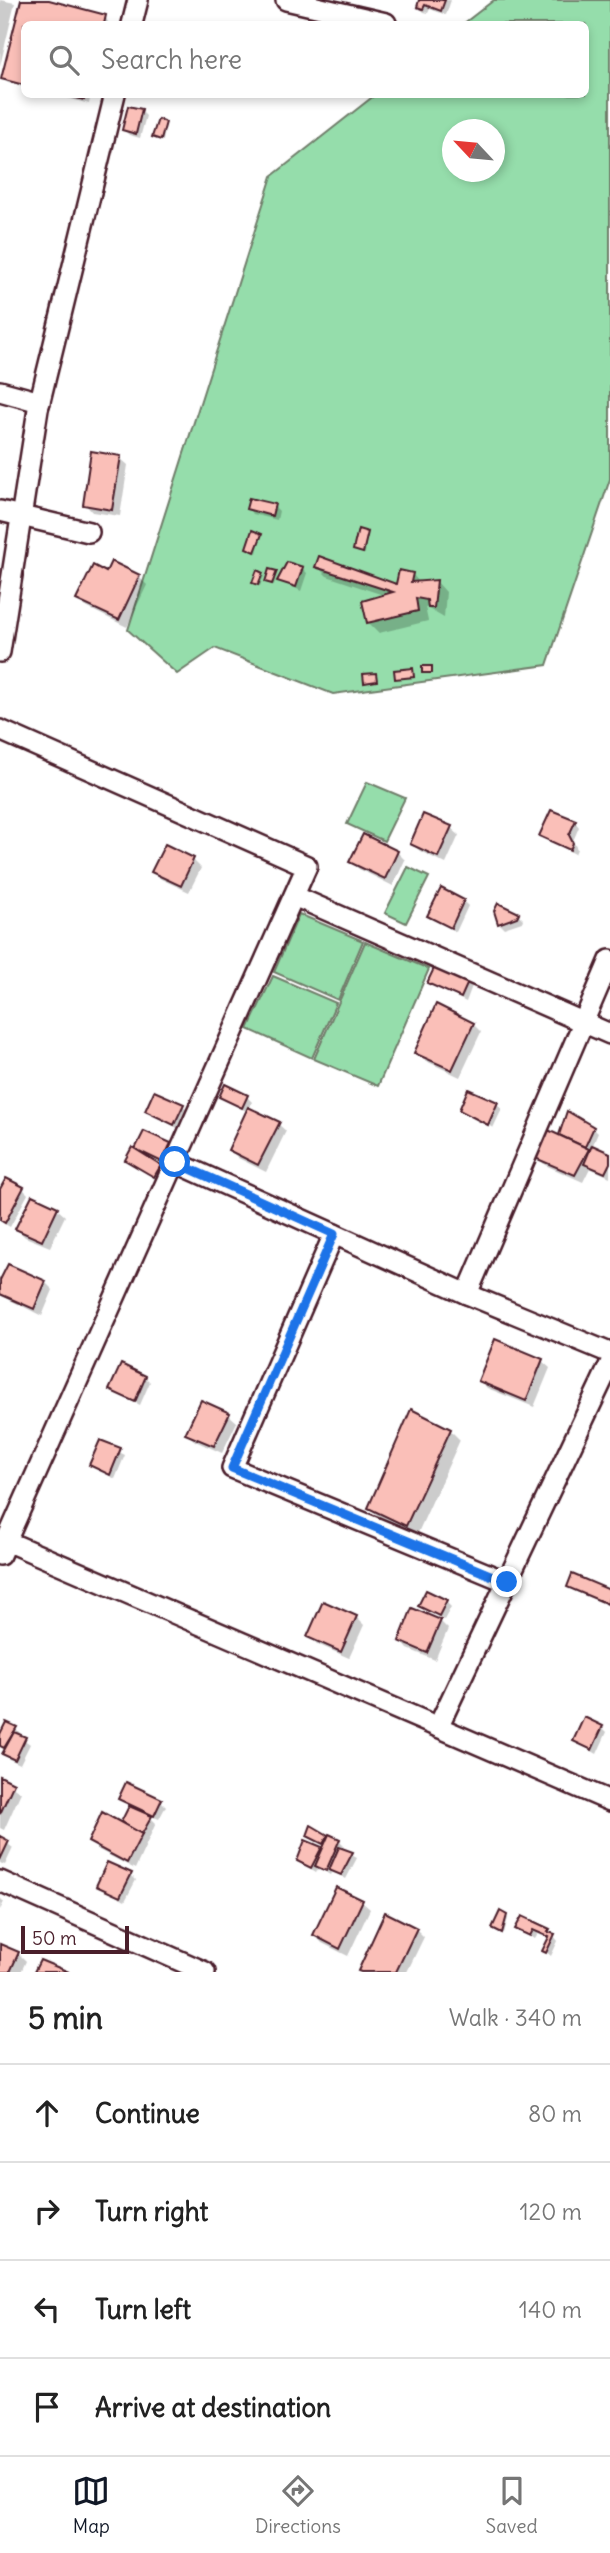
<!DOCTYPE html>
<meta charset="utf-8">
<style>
:root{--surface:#fff;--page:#f2f2f2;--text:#222;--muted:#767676;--line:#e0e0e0;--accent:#111827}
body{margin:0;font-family:Delius,sans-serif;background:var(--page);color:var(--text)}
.compass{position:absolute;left:442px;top:119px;width:63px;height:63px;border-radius:50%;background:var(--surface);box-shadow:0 4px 10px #0003;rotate:296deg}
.scale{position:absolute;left:21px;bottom:18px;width:108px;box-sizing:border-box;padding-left:7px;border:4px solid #4a1f2b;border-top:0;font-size:19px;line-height:24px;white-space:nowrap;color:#4a1f2b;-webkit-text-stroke:5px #fff;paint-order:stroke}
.stop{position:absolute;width:21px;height:21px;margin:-16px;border:5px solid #1a73e8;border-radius:50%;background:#fff}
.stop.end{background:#1a73e8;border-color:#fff;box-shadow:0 2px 7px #0008}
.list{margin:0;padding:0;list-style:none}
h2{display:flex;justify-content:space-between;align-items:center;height:91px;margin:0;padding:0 28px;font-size:30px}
h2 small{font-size:23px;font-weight:400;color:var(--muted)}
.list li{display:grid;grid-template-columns:46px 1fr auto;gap:21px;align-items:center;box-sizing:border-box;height:98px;padding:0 28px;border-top:2px solid var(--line)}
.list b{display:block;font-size:26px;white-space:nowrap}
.list em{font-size:23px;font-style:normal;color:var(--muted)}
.icon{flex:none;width:38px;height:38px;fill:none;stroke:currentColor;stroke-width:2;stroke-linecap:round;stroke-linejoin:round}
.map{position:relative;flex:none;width:610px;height:1972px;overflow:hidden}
.search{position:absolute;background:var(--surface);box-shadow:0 4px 10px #0003;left:21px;right:21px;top:21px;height:77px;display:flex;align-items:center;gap:18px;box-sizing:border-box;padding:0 24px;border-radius:10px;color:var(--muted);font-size:26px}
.sheet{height:483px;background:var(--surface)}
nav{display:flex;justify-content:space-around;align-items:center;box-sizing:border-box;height:98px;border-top:2px solid var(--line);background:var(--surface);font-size:19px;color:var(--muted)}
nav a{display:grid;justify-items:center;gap:4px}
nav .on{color:var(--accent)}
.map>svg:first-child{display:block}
.green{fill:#95ddab;stroke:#707e6b;stroke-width:2;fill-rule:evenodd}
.shadow{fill:#0003}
.building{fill:#fabfb8;stroke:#4a1f2b;stroke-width:2}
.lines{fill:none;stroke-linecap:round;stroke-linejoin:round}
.minor-casing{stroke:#4a1f2b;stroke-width:24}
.minor{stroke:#fff;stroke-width:19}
.route{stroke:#1a73e8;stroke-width:9}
</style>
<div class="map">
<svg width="610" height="1972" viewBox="0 0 610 1972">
<rect width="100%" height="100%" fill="#fff"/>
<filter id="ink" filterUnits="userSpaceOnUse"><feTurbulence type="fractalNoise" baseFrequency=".0143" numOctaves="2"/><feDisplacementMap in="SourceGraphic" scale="14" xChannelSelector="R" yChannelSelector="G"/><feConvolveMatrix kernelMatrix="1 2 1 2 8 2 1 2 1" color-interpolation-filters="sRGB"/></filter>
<g filter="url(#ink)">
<!-- green -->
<g class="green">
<path d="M494,0h116v479l-63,186 -214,29 -118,-46 -38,26 -49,-44 144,-454 103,-81 211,-1v-70h-123zM452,130h42v42h-42z"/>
<path d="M367,782l38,16 -21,43 -37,-17z"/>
<path d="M408,867l21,10 -23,46 -21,-10z"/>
<path d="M299,914l64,27 -25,59 -64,-28z"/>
<path d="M365,942l64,27 -51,117 -64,-27z"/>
<path d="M273,976l63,27 -24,55 -64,-29z"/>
</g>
<!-- shadow -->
<g class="shadow">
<path d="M0,0l15,3 -15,63z"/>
<path d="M23,0h19l63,16 4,8h-85v63l-16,-4 -5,-5z"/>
<path d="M421,0h30l-5,15 -16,-6 -2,4 -4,-1 -5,-5z"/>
<path d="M53,94h38l-2,10z"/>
<path d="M141,111l5,5 -6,22 -11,-3 -5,-5z"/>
<path d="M166,123l-3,18 -7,-2 -2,-2z"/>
<path d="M120,458l8,7 -8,51 -28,-4 -7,-8z"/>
<path d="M274,506l5,5 -2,9 -24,-6 -5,-5z"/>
<path d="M367,533l-2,21 -8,-2 -2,-2z"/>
<path d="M261,535l-4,18 -7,-3 -2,-2z"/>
<path d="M112,564l27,13 8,8 -20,42 -41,-20 -8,-8 29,-25z"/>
<path d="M317,566l81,21 14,-13 8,9 16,-2 10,11 -2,26 -19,-11 3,14 -49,12 -11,-11 18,-26 -59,-20z"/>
<path d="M302,568l5,5 -6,18 -22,-11z"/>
<path d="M276,573l-2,12 -6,-2 -2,-2z"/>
<path d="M262,574l2,2 -4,10 -4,-2z"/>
<path d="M412,670l3,8h-18z"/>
<path d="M575,822l4,5 -6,14 4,8 -2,5 -34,-18z"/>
<path d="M451,828l8,7 -13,29 -26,-13 -8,-7z"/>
<path d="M397,852l8,8 -12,26 -34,-17 -8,-7z"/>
<path d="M193,860l8,8 -12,24 -28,-13 -8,-7z"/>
<path d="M463,901l5,5 -12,26 -27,-16z"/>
<path d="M518,914l5,5 -1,3 -18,6 -5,-5z"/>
<path d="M468,981l4,5 -6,16 -37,-19z"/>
<path d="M473,1024l8,8 -21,45 -36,-17 -8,-8z"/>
<path d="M221,1097h26l5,5 -4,7 30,15 8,7 -20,41 -28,-14 -8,-8 18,-38z"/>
<path d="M497,1104l5,5 -9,19 -32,-18z"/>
<path d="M183,1106l5,5 -9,18 -32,-18z"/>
<path d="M593,1128l5,5 -6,14 18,8v22l-20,-9 -7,14 -38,-17 -8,-8 30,-17 -6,-5z"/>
<path d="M145,1134l30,16 -8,16 -14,-4 12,9 -6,10 -32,-22 9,-7z"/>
<path d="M23,1189l5,5 -18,33 -10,-6v-29z"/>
<path d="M57,1209l8,7 -15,31 -25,-10 -8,-8z"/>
<path d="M45,1282l8,8 -11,26 -42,-21v-11z"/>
<path d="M542,1361l8,7 -16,39 -47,-19 -7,-8z"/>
<path d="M145,1377l5,5 -10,23 -29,-15z"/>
<path d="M201,1402l28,13 8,7 -15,31 -27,-12 -8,-7z"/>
<path d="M450,1430l10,10 -43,95 -37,-17 -10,-10z"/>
<path d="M101,1443l24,12 -10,24 -24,-14z"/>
<path d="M573,1576l37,16v14l-36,-15 -5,-5z"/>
<path d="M446,1602l5,5 -7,13 -24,-14z"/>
<path d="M356,1617l8,8 -15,33 -32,-14 -8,-8z"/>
<path d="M440,1621l8,8 -13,31 -27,-11 -7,-8z"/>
<path d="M602,1727l5,5 -10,22 -22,-13z"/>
<path d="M16,1729l4,4 -1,3 11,8 -10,20 -11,-5 -5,-5 2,-4 -6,-4v-8z"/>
<path d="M0,1778l21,14 -17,38 -4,-2z"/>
<path d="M121,1798l40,3 5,5 -7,13 -12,-5 9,9 -21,46 -38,-20 -7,-8 39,-14 -6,-5 8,-16z"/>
<path d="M327,1836l12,4 5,5 -2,5 15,8 -11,21 -13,-8 -2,4 -12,-7 -3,4 -17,-11 7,-19 18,8 2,-5 -15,-7z"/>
<path d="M0,1838l13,10 -8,17 -5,-2z"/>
<path d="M131,1875l5,5 -11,21 -27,-15z"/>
<path d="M337,1889l25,13 8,7 -22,47 -26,-13 -7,-8z"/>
<path d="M0,1898l4,4 -4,8z"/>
<path d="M505,1916l3,2 -4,15 -8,-3z"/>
<path d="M416,1929l8,8 -17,35h-45z"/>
<path d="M517,1929l32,1 9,11 -7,15 -7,-6 6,-11 -12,-5 -3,5z"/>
<path d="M0,1946l18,7 8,8 -5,11h-21z"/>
</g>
<!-- building -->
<g class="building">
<path d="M21,0h28l57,15 -2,9h-80v61l-23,-6z"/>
<path d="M419,0h26l-4,11 -16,-6 -2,4 -6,-2z"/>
<path d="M63,94h23l-2,6z"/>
<path d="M128,106l14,3 -6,25 -14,-4z"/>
<path d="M158,119l8,3 -5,18 -9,-3z"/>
<path d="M91,451l30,5 -9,54 -29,-5z"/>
<path d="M249,498l26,6 -3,12 -26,-7z"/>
<path d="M358,529l10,3 -5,21 -10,-3z"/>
<path d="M252,530l10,4 -7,18 -9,-4z"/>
<path d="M319,556l77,28 3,-14 14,3 -2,9 26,-2 -3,28h-6l-1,-8 -11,-2 2,13 -51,12 -5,-22 31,-9 -78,-25z"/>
<path d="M111,561l29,14 -21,45 -43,-20 17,-35 13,7z"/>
<path d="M287,562l16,5 -7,20 -19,-6z"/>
<path d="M269,569l8,2 -5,13 -7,-2z"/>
<path d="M257,570l6,3 -5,12 -6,-2z"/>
<rect x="422" y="666" width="10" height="7"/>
<path d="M413,668l1,9 -19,2 -1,-9z"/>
<path d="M376,673l1,8 -13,2 -1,-9z"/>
<path d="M551,810l25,10 -7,15 4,8 -3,7 -31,-14z"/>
<path d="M423,814l29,12 -14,31 -28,-13z"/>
<path d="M363,834l35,17 -13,28 -36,-17z"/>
<path d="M165,844l29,14 -13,28 -30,-14z"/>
<path d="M441,888l23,12 -13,28 -24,-12z"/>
<path d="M498,903l21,10 -2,4 -19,7 -4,-13z"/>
<path d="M436,964l33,16 -8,18 -34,-15z"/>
<path d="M436,1004l38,19 -22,47 -38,-17z"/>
<path d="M225,1084l23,11 -6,13 -23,-11z"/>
<path d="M468,1089l30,13 -10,23 -29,-15z"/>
<path d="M154,1091l30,13 -10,21 -29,-14z"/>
<path d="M248,1107l32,15 -22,43 -30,-15z"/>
<path d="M567,1111l27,16 -9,20 -26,-12z"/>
<path d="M548,1130l41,19 -14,26 -40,-17z"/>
<path d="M144,1131l27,12 -9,19 -27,-13z"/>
<path d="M592,1145l18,8v10l-5,10 -21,-9z"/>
<path d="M132,1147l29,18 -7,12 -29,-17z"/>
<path d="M6,1178l18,9 -19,36 -5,-3v-31z"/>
<path d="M32,1195l26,12 -16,34 -27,-12z"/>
<path d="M8,1264l38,17 -12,28 -34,-15v-14z"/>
<path d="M495,1339l48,20 -17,42 -48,-20z"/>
<path d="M121,1364l25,12 -11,26 -26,-12z"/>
<path d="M201,1400l29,13 -16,33 -29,-12z"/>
<path d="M411,1409l40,20 -45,97 -38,-18z"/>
<path d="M100,1440l21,8 -11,27 -21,-10z"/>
<path d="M572,1574l38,16 -2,14 -41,-17z"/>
<path d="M426,1590l21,10 -8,16 -21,-10z"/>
<path d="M323,1601l34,15 -16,36 -34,-15z"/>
<path d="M412,1608l29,12 -14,33 -28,-12z"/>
<path d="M584,1717l19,9 -11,24 -19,-9z"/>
<path d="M6,1722l11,5 -13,21 -4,-2v-12z"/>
<path d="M14,1732l12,5 -11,23 -13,-6z"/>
<path d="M0,1776l14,7 -14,31z"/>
<path d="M126,1782l36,17 -8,17 -36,-17z"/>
<path d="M129,1806l23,10 -10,18 -21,-12z"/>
<path d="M102,1812l40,22 -15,29 -39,-21z"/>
<path d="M311,1825l17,10 -5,9 -16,-8z"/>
<path d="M329,1834l11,5 -14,32 -11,-5z"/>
<path d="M0,1836l9,5 -9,19z"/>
<path d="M305,1840l17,7 -11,21 -14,-7z"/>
<path d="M339,1847l14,5 -12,23 -12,-5z"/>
<path d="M107,1862l25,11 -12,24 -24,-11z"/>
<path d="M336,1887l27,13 -23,49 -27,-14z"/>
<path d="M500,1911l7,4 -5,18 -10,-5z"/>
<path d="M385,1912l32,16 -21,44h-35l-3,-1z"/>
<path d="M522,1916l28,13 -2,3 7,2 -9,19 -4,-2 7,-14 -16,-7 -3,6 -15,-7z"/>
<path d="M0,1944l19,8 -9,20h-10z"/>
<path d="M40,1960l29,12h-35z"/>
</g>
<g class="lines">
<defs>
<g id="minor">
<path d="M286,0l100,23"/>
<path d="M132,24l6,-24"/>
<path d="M0,391l40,11"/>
<path d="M0,511l89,21"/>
<path d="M0,652l38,-243 77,-315"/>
<path d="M0,730l307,136 -307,689"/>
<path d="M294,896l316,138"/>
<path d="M175,1162l292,132 143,59"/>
<path d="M334,1234l-102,234 275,114"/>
<path d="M467,1294l143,-334"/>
<path d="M6,1541l604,260"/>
<path d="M438,1727l172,-363"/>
<path d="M0,1881l205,91"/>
</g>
</defs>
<!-- minor casing -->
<use href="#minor" class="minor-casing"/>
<!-- minor -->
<use href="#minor" class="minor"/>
</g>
</g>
<g class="lines" filter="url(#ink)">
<!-- route -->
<path class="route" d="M175,1162l159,72 -102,234 275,114"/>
</g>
</svg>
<svg class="compass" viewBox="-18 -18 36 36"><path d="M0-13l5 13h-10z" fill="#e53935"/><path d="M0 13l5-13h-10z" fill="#767676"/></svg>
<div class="scale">50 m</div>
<div class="stop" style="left:175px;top:1162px"></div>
<div class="stop end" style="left:507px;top:1582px"></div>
<div class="search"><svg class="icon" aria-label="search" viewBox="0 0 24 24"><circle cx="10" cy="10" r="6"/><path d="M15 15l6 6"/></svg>Search here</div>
</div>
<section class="sheet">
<h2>5 min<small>Walk · 340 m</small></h2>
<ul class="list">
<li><svg class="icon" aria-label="ahead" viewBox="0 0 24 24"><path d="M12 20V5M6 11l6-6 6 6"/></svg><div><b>Continue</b></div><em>80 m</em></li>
<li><svg class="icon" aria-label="right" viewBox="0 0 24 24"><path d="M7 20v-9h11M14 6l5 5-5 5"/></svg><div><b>Turn right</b></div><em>120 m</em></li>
<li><svg class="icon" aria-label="left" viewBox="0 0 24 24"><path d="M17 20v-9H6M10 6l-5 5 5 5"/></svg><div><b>Turn left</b></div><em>140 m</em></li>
<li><svg class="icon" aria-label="arrive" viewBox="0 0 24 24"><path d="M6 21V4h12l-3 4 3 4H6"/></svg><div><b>Arrive at destination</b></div></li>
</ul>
</section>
<nav>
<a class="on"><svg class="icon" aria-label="map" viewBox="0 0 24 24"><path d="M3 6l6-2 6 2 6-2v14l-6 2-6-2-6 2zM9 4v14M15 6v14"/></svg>Map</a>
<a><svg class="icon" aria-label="directions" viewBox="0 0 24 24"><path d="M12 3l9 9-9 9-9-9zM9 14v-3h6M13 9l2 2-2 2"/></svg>Directions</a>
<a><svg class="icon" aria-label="saved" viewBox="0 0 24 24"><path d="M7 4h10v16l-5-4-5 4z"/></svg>Saved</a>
</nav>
